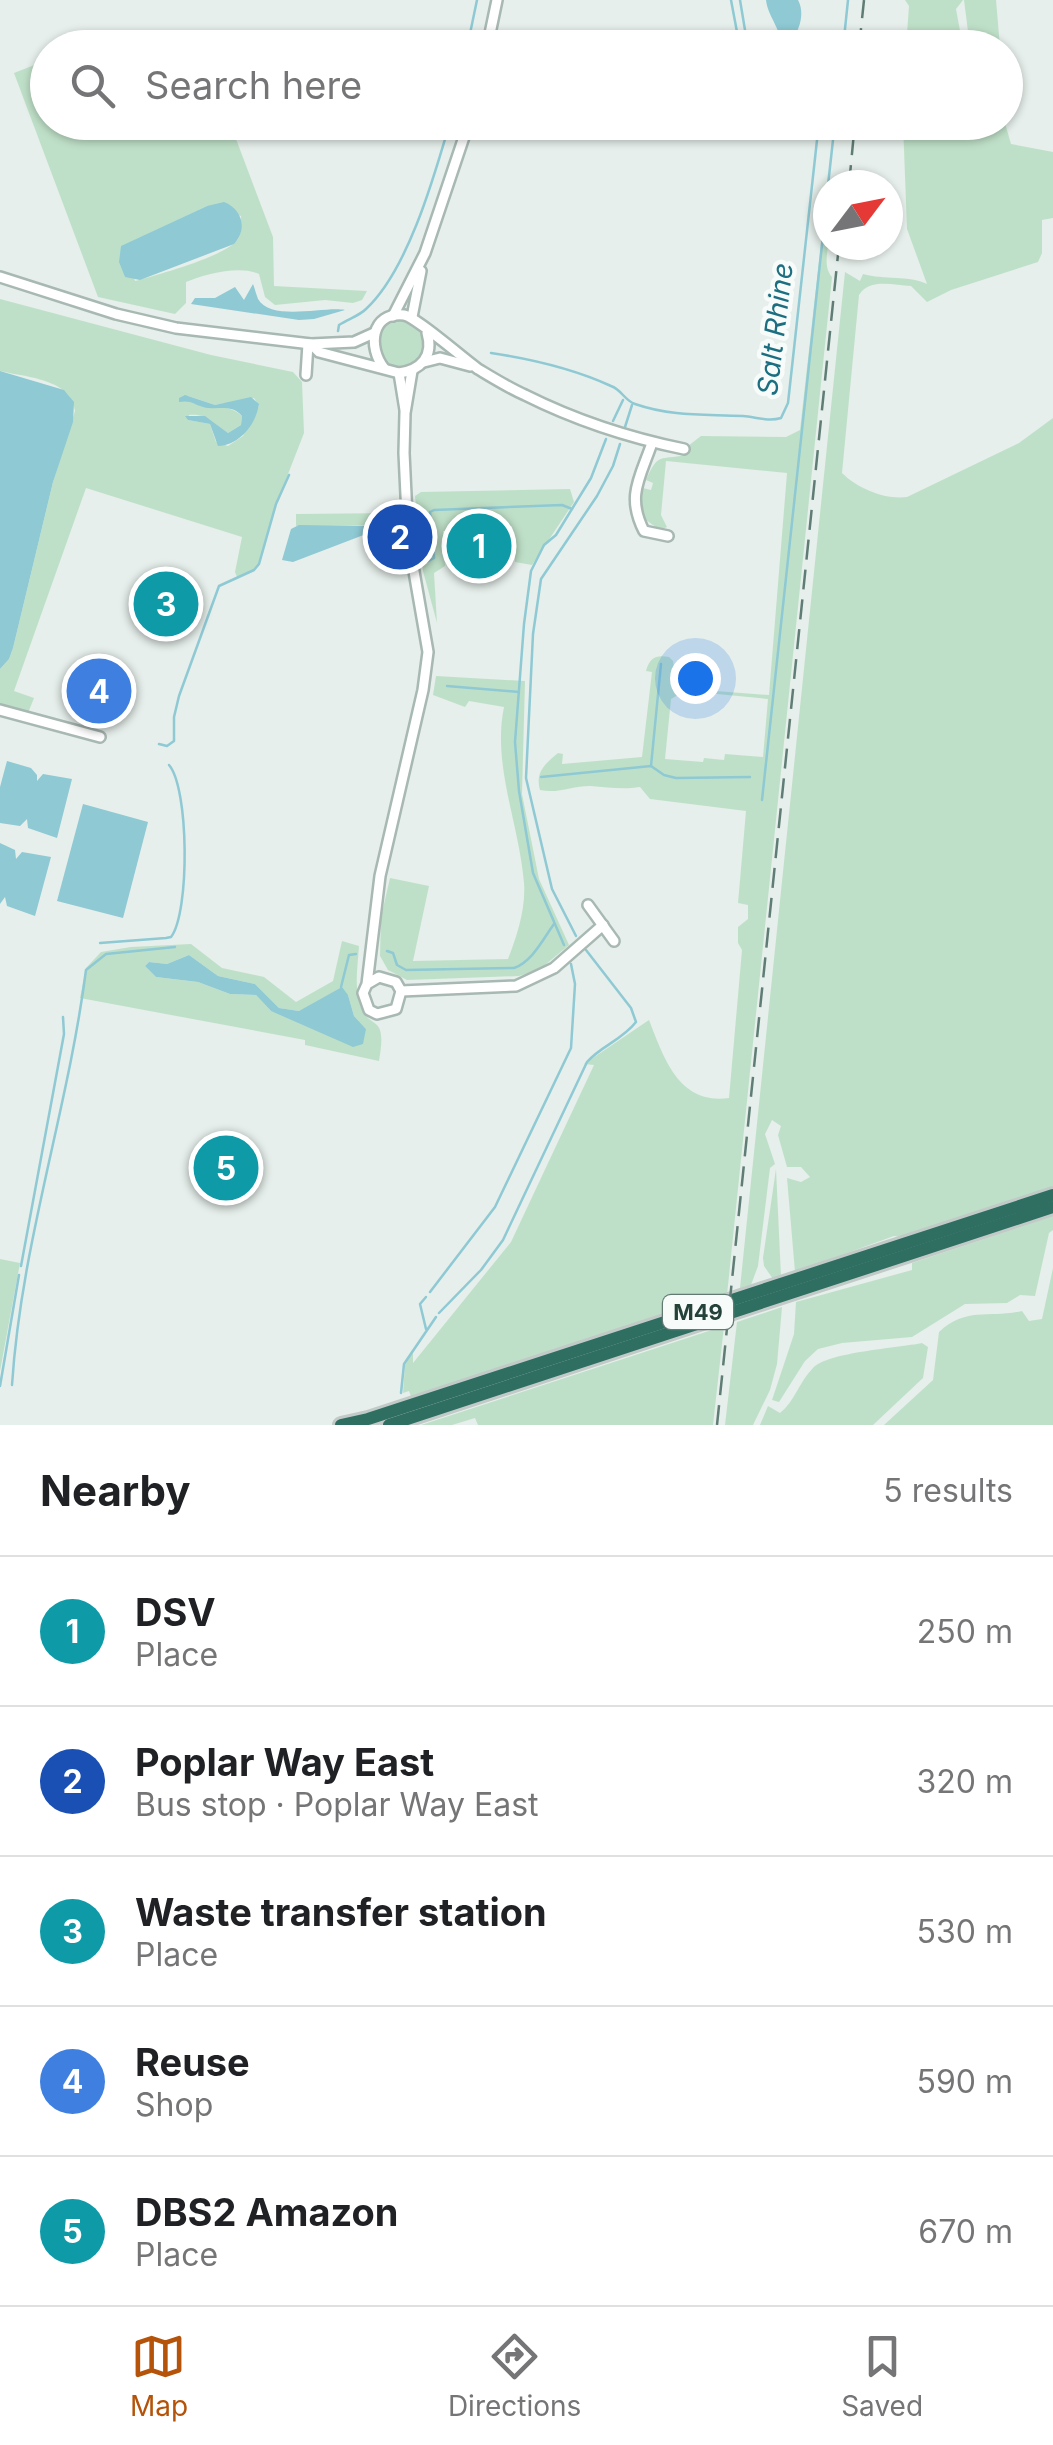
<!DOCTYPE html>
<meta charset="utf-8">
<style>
:root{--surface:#fff;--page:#f2f2f2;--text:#202124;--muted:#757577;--line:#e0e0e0;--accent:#b45309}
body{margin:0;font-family:Inter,sans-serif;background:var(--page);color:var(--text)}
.compass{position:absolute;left:813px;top:170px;width:90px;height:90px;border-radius:50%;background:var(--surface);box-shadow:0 2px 8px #0004;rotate:58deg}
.you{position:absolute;left:695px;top:678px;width:35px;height:35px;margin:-25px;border:8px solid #fff;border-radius:50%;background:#1a73e8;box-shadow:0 0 0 15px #1a73e833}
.badge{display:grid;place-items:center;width:65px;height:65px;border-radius:50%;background:var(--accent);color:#fff;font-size:32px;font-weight:700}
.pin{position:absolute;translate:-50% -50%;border:5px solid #fff;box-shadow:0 2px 10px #0006}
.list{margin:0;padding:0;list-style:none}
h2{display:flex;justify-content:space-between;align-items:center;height:130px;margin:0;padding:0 40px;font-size:42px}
h2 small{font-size:32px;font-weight:400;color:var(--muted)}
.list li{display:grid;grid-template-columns:65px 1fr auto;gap:30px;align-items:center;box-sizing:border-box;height:150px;padding:0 40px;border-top:2px solid var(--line)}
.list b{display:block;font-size:38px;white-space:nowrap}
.list p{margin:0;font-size:32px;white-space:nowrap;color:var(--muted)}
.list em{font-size:32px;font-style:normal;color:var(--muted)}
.icon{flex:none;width:55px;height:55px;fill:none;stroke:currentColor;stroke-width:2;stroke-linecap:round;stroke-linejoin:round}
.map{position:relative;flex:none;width:1053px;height:1425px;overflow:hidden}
.search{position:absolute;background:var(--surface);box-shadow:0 2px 8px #0004;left:30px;right:30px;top:30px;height:110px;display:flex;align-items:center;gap:25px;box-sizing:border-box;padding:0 35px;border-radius:55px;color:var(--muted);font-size:38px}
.sheet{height:880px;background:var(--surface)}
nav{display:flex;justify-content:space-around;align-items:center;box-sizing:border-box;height:140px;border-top:2px solid var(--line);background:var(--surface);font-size:28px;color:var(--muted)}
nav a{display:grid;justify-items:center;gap:5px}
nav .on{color:var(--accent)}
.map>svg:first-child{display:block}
.green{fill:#bfe0c8;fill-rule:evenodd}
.water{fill:#8ec9d4}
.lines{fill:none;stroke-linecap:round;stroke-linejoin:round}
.stream{stroke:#8ec9d4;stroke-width:2.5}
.minor-casing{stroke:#a8b8b2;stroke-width:14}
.highway-casing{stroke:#c2cac8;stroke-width:18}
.minor{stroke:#fff;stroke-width:9}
.highway{stroke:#2f6f62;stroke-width:12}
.rail{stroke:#5f7d75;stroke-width:2.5;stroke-dasharray:20 10;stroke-linecap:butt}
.labels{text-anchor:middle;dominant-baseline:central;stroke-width:9;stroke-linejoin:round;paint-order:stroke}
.shield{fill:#f7fbf9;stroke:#637a73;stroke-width:2.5}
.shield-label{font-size:22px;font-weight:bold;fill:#24423a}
.water-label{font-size:28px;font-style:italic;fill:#1c6f80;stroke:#f7fbf9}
</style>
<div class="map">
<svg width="1053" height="1425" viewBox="0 0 1053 1425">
<rect width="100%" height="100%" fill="#e6efeb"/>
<!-- green -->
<g class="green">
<path d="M905,0h58l-7,9 7,38h-57l3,-41z"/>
<path d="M964,0h32l4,47h-30z"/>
<path d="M47,60l1,62 182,1 43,114 1,49 93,5 -5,9 -9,3 -28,-3 -50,5 -10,-8 -6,-23c-19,-9 -54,0 -73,8v21l-11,11 -77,-17 -84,-224zM207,206l34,10c0,8 1,16 -3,23 -11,17 -81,36 -103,42l-13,-35z"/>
<path d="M903,123h102l6,21 42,8v66l-11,2v33l-4,9 -87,28 -24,12 -16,-16c-18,-1 -42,-8 -52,9l-17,178c16,16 44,27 65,24l112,-54 34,-25v770l-150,49 -9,-1 -99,36 -8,-94 14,4 9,-5 -9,-10h-14l-9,-32 3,-9 -9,-6 -7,14 10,30 -5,4 -12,98 -7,19 -11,3 105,-1016 15,9 3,-7c21,6 46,1 64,10l-20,-55z"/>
<path d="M821,243l7,2c-1,11 -4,23 4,32l-105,1018 -315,104 -3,-8 -6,2 2,-28 5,-11 3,-1v10l98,-121 83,-177 -10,-1 65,-44c15,38 30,85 80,78l13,-148 -4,-7v-16l10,-8v-14l-10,-2 8,-92 -96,-12 -10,-12c-18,3 -32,0 -50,-1 -18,0 -32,8 -50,4 -5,-18 5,-26 18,-37l5,1 -1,10 80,-7 10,-85 -6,-1c4,-14 10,-16 23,-14l4,4 5,34 -7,4 -6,60 38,3 1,-4 20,2 1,-6 38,3 5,-58 -82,-8 -5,-7 8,5 80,6 18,-222 -121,-12 -5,54 6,12 -7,3 -14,-10 -6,-14 3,-18 8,2 2,-7 -7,-3c13,-29 14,-19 39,-25l3,-9 13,-10 85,1 14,-7z"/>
<path d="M0,299l211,56 82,17 9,10 2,51 -28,72 -17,59 -5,6 -17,7 -2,-5 7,-35 -156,-49 -72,203 20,7 -6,15 -28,-8v-36l9,-10 4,-11 40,-166 22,-71c-3,-32 -50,-34 -75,-40zM188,396l27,9 39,-7 5,8 -16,30 -15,10 -12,-4 -6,-18 -22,-4 1,-5c18,-2 26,10 39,18l13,-8 1,-9c-15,-14 -42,-10 -61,-19z"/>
<circle cx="401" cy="344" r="23"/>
<path d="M570,489l4,13 -42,63 -17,-3 -3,-36 -69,5 2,35 -11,7 3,50 -14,-52 -8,-75 6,-4z"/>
<path d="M397,513l5,51 -8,-3 -6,-18 -17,-18 -75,1v-12z"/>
<path d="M436,676l89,5 -3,113 17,85 30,66 -30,25 -20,6 -112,4 -19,-10 -8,-14 1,-39 9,-39 39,8 -16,75 95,-2c9,-23 18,-51 16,-76 -5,-60 -32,-118 -20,-176l-35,-6 -4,6 -32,-12z"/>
<path d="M342,941l17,5c-1,18 -5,40 1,58 9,29 28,6 19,57l-74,-16v-5l-225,-42 6,-30 15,-16 30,-5 60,-3 31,24 42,9 32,25 37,-21zM189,955l29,21 37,8 24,24 20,3 49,-16 6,21 12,13 -95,-18 -15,-16 -26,-1 -32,-12 -42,-5 -11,-11 4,-4 18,2z"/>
<path d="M776,1169l5,108 -8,2 -9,-13 -1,-8z"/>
<path d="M1053,1216v14l-4,3 -14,63 -15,-1 -13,8 -42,1 -53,33 -70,6 -24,6 -13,12 -26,41 -7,-2 22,-66 2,-32 116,-32v-7z"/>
<path d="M0,1259l20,4 -20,108z"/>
<path d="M1053,1268v157h-169l49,-45 6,-48c29,-26 49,-13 83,-21l7,10 13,-2z"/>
<path d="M782,1307l-5,57 -7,26 -17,35h-28l12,-103z"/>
<path d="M724,1326l-11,99h-235l-3,-7 -23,7h-31z"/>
<path d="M922,1343l6,4 -5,31 -50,47h-113l8,-19 12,7c15,-12 19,-31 33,-45 15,-16 85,-20 109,-25z"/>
</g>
<!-- water -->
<g class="water">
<path d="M766,0h32c7,13 2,30 -7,41l1,6h-12c3,-17 -12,-29 -14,-47z"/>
<path d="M224,202c18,7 24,27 10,42l-94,36 -15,-3 -6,-15 2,-16 86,-40z"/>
<path d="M253,284c2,5 3,10 5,15 13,23 67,7 87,11l-31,9 -15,1 -108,-16 4,-6h20l20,-11 9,13z"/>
<path d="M0,371l64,19 10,12 -1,20 -20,60 -40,166 -4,11 -9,10z"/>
<path d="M185,395l30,10 36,-8 8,7c-3,20 -19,41 -41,42l-8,-22 -22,-4 -3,-4h20l23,17 13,-8 1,-9c-12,-13 -24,-5 -39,-9 -10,-3 -12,-7 -24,-5v-4z"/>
<path d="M299,525l76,1c15,10 12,32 28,40l-7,2c-14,-9 -10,-28 -22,-37l-81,31 -11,-2 9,-31z"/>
<path d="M7,761l24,7 6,7v6l6,-7 29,5 -15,59 -29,-10 -1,-9 -7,7 -20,-3v-36z"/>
<path d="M83,804l65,18 -25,96 -66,-17z"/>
<path d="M0,843l15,7 1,9 6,-7 29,5 -16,59 -28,-10 -2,-9 -5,7z"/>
<path d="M189,955l29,21 37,8 24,24 20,3 43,-24 6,8 6,21 12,13 -3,15 -10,3 -82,-36 -15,-16 -26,-1 -32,-12 -42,-5 -11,-11 4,-4 18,2z"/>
</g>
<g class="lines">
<!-- stream -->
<g class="stream">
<path d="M731,0l9,48"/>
<path d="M740,0l8,48"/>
<path d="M467,48l10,-48"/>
<path d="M843,48l5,-48"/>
<path d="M828,185l7,-63"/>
<path d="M338,331l1,-6c9,-6 20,-9 27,-16 42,-39 68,-132 84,-187"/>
<path d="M491,353c40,6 83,16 120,33 11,4 13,14 24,18 38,13 69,10 108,12 13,1 25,6 38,2l7,-15 31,-281"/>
<path d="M613,421l10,-21"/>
<path d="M625,427l7,-22"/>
<path d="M423,564l11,-6 -4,-46 4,-2 128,-5 10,4"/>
<path d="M447,686l72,6"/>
<path d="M159,744l8,2 7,-5v-24l5,-21 40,-110 35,-16 5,-6 17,-60 13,-29"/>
<path d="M651,766l10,-102"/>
<path d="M541,777l110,-11 13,9 12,3 74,-1"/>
<path d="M762,800l66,-611"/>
<path d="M576,936l-24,-47 -26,-111 7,-144 8,-55 56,-83 16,-30 7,-22"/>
<path d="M100,943l66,-5 5,-1c19,-25 18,-149 -2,-172"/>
<path d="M564,945l-31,-72 -14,-82 -4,-49 9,-118 7,-53 13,-26 12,-10 35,-57 15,-39"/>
<path d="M387,951l6,2 4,12 9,5 108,-2c18,-6 29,-29 40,-44"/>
<path d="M341,987l8,-32 7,-1"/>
<path d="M21,1266l43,-232 -1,-17"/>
<path d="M430,1292l65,-85 76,-159 4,-64 -4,-20"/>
<path d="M439,1313l42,-43 22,-30 84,-178c14,-16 35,-22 49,-40l-5,-14 -45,-58"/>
<path d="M426,1329l-6,-25 6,-7"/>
<path d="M12,1385c9,-141 56,-275 74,-415l20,-16 69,-7"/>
<path d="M0,1386l19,-111"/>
<path d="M401,1393l3,-29 32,-47"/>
</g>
<defs>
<g id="minor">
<path d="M487,48l10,-48"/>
<path d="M0,277l116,37 60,14 135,16 43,-2 20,-9"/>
<path d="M393,316l32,-63 44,-131"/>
<path d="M412,317l9,-46"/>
<path d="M311,344l8,8 80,21c22,-3 35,-17 28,-40"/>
<path d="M424,362l16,-4 30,8"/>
<path d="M384,368c-16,-20 -14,-56 20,-53 12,2 60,44 74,54 15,9 31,19 47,26 50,25 105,43 159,54"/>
<path d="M399,373l6,37"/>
<path d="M306,375l2,-31"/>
<path d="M652,443c-12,35 -26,53 -8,88l24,5"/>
<path d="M0,710l100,27"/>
<path d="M588,905l26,36"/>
<path d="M367,984l12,-7 17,5 5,9 -5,18 -19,5 -8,-4 -6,-17 4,-9 13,-108 43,-186 5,-38 -20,-115 -4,-84 1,-40 7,-42"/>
<path d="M401,991l115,-5 38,-18 49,-43"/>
</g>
<g id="highway">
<path d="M341,1425l27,-6 685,-224"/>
<path d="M389,1425l664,-218"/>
</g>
</defs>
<!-- minor casing -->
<use href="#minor" class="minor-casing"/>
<!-- highway casing -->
<use href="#highway" class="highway-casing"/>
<!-- minor -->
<use href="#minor" class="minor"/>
<!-- highway -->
<use href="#highway" class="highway"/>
<!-- rail -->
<g class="rail">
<path d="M859,48l5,-48"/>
<path d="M849,185l6,-63"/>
<path d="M717,1425l122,-1180"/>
</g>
</g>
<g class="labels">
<!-- shield labels -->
<rect class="shield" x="663" y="1295" width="70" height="34" rx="8"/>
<g class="shield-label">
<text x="698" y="1312">M49</text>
</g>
<!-- water labels -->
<g class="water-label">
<text transform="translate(775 329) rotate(-83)">Salt Rhine</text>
</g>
</g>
</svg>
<svg class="compass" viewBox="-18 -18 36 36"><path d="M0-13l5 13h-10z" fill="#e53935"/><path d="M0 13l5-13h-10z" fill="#757577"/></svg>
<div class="you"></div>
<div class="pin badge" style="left:479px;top:546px;background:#0f9aa8">1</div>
<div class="pin badge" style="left:400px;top:537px;background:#1a4fb4">2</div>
<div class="pin badge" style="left:166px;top:604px;background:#0f9aa8">3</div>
<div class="pin badge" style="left:99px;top:691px;background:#3f7fe0">4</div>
<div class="pin badge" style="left:226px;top:1168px;background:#0f9aa8">5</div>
<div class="search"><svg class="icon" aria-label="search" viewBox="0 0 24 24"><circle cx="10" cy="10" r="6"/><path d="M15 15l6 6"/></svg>Search here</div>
</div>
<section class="sheet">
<h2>Nearby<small>5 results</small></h2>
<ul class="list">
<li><span class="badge" style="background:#0f9aa8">1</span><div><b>DSV</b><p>Place</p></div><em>250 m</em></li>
<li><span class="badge" style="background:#1a4fb4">2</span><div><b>Poplar Way East</b><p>Bus stop · Poplar Way East</p></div><em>320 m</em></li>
<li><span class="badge" style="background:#0f9aa8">3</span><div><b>Waste transfer station</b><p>Place</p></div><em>530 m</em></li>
<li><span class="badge" style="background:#3f7fe0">4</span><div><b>Reuse</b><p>Shop</p></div><em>590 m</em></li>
<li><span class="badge" style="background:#0f9aa8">5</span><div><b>DBS2 Amazon</b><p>Place</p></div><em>670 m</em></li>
</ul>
</section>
<nav>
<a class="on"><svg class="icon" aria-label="map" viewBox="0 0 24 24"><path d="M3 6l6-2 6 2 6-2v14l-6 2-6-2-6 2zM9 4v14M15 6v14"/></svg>Map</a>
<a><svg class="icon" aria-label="directions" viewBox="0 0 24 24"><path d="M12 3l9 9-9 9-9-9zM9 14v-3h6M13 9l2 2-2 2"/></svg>Directions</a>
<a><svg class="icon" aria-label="saved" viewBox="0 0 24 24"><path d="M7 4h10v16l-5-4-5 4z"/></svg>Saved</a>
</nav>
